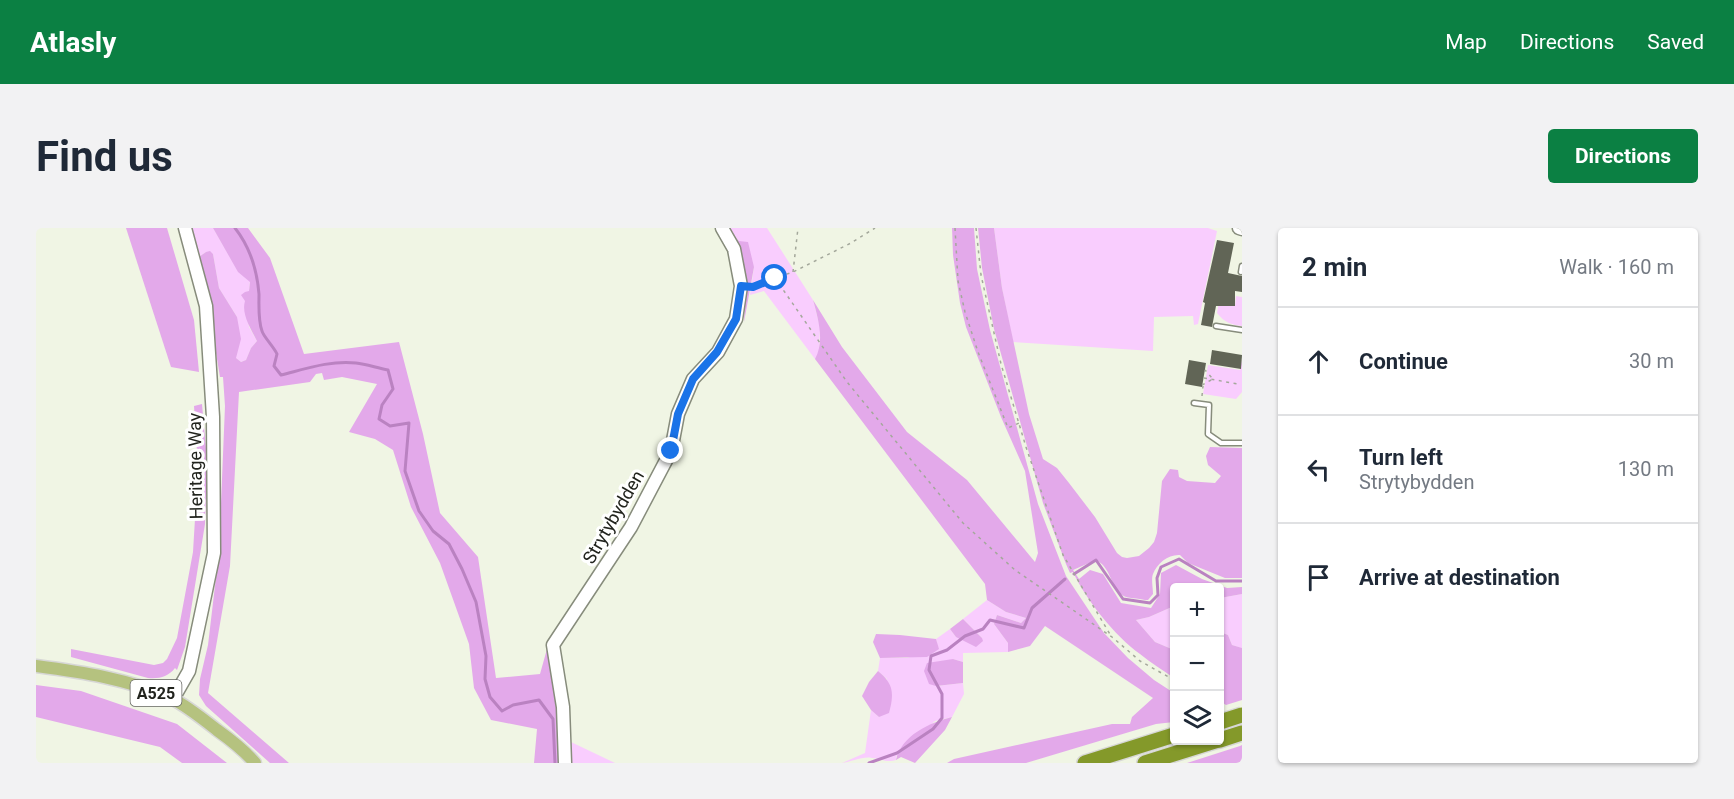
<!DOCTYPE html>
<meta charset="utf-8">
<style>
:root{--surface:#fff;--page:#f2f2f3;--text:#1f2937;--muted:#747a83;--line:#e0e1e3;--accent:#0b8043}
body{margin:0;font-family:Roboto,sans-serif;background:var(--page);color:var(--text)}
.controls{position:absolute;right:18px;bottom:18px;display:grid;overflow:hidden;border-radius:6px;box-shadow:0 2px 4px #0004}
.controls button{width:54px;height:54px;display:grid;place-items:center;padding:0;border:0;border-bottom:2px solid var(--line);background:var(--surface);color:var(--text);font:30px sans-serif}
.stop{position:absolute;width:18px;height:18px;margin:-14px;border:4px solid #1a73e8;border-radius:50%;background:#fff}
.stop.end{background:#1a73e8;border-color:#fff;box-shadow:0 2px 6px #0008}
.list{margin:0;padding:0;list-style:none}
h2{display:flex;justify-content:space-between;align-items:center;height:78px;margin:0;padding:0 24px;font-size:26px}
h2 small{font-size:20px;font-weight:400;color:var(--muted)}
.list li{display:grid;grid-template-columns:39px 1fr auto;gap:18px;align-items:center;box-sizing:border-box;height:108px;padding:0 24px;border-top:2px solid var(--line)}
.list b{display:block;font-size:22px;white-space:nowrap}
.list p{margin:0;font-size:20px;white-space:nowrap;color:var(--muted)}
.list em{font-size:20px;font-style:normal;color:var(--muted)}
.icon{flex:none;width:33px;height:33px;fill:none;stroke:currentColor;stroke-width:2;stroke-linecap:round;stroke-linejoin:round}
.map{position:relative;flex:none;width:1206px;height:535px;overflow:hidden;border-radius:6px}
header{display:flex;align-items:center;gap:36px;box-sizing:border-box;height:84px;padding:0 30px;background:var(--accent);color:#fff}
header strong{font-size:28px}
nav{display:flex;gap:33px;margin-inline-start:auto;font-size:21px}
.intro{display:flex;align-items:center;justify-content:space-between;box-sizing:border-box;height:144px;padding:0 36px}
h1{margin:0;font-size:42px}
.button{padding:15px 27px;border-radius:6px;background:var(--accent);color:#fff;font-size:21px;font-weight:700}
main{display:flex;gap:36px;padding:0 36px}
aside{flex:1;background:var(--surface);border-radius:6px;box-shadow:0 2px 4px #0004}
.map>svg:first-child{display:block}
.green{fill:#f9cdfe}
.forest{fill:#e3a9ea}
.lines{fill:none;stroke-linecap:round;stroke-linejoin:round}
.stream{stroke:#ba82c1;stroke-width:3}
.building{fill:#616556}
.lane-casing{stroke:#878c7c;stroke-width:7}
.secondary-casing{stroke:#878c7c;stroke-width:15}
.primary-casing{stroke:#d7d7d6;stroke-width:15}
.highway-casing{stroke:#d7d7d6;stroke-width:18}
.path{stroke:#a4a89b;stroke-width:1.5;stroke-dasharray:3 4.5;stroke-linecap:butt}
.lane{stroke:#fff;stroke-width:4}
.secondary{stroke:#fff;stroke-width:12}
.primary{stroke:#b5c27f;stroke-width:12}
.highway{stroke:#84992a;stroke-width:15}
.highway-bridge-casing{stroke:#d7d7d6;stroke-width:18;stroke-linecap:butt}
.highway-bridge{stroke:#84992a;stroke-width:15}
.route{stroke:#1a73e8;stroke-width:8}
.labels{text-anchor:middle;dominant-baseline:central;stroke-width:6;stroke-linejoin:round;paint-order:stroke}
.shield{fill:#fff;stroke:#646561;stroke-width:1.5}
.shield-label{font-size:16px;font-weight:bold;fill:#21231d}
.street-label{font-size:18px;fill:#21231d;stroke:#fff}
</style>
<header>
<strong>Atlasly</strong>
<nav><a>Map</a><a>Directions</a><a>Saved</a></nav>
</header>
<div class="intro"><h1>Find us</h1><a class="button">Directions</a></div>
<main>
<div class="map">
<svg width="1206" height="535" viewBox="0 0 1206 535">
<rect width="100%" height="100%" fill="#f0f5e4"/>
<!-- green -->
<g class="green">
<path d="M151,0h26l25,43 12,10 -1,10 -4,10 4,26 8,14 -6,7 -5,12 -5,2 -5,-4 1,-41 -18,-29 -6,-34 -7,-2 -10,7z"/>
<path d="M690,0h41l46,72 7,27 -1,26 -4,6 -51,-68 -14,4 4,-28 -15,-26z"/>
<path d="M958,0h214l9,3 -19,93 -4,1 -1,-9 -39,1 -1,34 -140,-9 -11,-54z"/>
<path d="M1184,68l2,10h13l1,-10 6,1v29c-11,-1 -18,-4 -25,-13z"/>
<path d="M1206,132v32l-6,7 -33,-5 5,-29 32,5z"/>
<path d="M1206,366v54h-1l-9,-3 -4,-10 -8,-3v-34z"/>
<path d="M951,372l19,12 20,6 -5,5 -24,-8 -3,9 14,19v9l-45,1v9l-10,-3 -17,27 27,-3 1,11 -12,23 -17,4 -39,36v3c-10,3 -14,-1 -24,-2 -9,-2 -21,4 -30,5l23,-10 6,-43 8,7 8,-38 -9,-8 2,-13h27l31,-9 -2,-10 14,-10 6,8 26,1 -19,-19z"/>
<path d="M1138,378v44l-19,-8 -19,-22 13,-3z"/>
<path d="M535,514l44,21h-43z"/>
</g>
<!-- forest -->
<g class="forest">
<path d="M90,0h41l27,92 5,52 -28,-5z"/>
<path d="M177,0h35l22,30 34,96 95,-12 24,92 17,79 38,44 18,121 44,-4 7,-25 4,6 11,94 -4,14h-24l3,-34 -46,-9 -17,-32 -5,-44 -29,-81 -29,-56 -18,-57 -18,-11 -26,-7 28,-48 -35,-7 -18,3 -2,-7 -6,1 -6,8 -71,10 -9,174 -22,127 81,70h-19l-64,-57 -7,-11 1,-16 8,-34 11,-93 6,-146 -2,-29h-3l-12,-72 -12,-46 10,-7 4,-1 3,3 6,34 18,29 4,22 -5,19 5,4 5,-2 5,-12 6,-7c-6,-12 -16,-27 -12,-40l-4,-6 4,-3 4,-1 1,-9 -12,-10z"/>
<path d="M916,0h22l3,41 13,61 48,174 28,72 38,57 24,25 26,22 20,13v29l-18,2 -130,39h-79l7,-4 158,-35h18l2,-7 21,-19 -108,-72 -15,20 -22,6v-9l-14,-19 3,-9 24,8 5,-5 -20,-6 -19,-12 -2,-16 -170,-225c10,-18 3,-41 -2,-59l29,47 65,85 60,48 68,82 3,-9 -13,-82 -24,-54 -35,-90 -6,-24 -7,-48z"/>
<path d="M942,0h16l8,60 27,126 14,45 14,9 12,15 26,34 22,36 5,4 5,1 12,-2 10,-8 5,-6 3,-9 5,-52 8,-12 8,1 1,7 8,4 28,2 6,-7 -13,-11 -2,-9 4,-9 32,1v130h-17l-37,-15 -8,-8c-11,-1 -23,8 -27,19 -2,5 0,14 0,20l-5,6h-3c-6,-2 -18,-1 -23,-5 -12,-9 -11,-28 -26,-35l-23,10 6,9 11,-9 13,4 18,29 30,5 9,-14 1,-21 15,-8 26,14 25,9 15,-1v7l-22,4v-11h-46v19l-25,11 -13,3 19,22 19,8v28c-11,-8 -23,-15 -34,-24 -25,-18 -54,-54 -67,-82l-3,1 -4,-9 -23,-61 -49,-174 -12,-61z"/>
<path d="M700,10l3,3 9,1 6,25 -10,55 1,-28z"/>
<path d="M166,176l5,56 -2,64 -20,123 -8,23 -2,-2c-7,9 -16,11 -27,10l-77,-21v-8l83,16 9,-2 4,-4 10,-21 16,-86 5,-83 -4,-63z"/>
<path d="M927,391l19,19 1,3 -7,6 -20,-10 -6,-8z"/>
<path d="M1184,404l8,3 4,10 10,3v52l-16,5 -6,-4z"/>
<path d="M840,406l24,1 36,4 3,10 -12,8 -47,1 -7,-16z"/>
<path d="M917,431l10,3v21l-27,3 -7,-2 -5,-13 3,-8z"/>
<path d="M842,443c16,13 16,23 11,42l-10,4 -8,-7 -9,-14 7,-14z"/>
<path d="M0,457l45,6 96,33 50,39h-45l-22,-16 -124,-30z"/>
<path d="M916,489l-7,13 -30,33 -14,-6 -5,3c6,-25 33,-37 56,-43z"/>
<path d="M1206,517v18h-55l53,-17z"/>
</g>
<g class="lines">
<!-- stream -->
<g class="stream">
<path d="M199,0c15,19 22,42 24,66 0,12 -1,26 3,37 1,5 12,16 15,23l-3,12 7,9c24,-6 50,-15 75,-12 10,1 21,5 32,7l5,19 -11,16 -3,14 11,7 19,-3 -4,48 14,40 14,20 16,13 13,25 14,33 10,54 -1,23 5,18 12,14 11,-6 26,-5 14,19 2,44"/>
<path d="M1038,346l22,-14 27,39 27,4 8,-8 -1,-17 4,-11 18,-8 37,22h26"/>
<path d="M833,535l28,-10 36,-24 9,-11v-24l-13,-24 2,-14 16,-6 18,-14 18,-7 7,-9 34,8 8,-20 33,-29"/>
</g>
</g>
<!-- building -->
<g class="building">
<path d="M1181,12l17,3 -6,30 14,3v16l-7,-1v15h-19l-4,21 -11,-2 4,-22 -2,-1z"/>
<path d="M1176,122l30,5 -1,14 -31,-5z"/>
<path d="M1153,132l17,3 -4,24 -17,-3z"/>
</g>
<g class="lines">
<defs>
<g id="lane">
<path d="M1205,44l1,-6"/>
<path d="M1180,98l26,4"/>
<path d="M1158,175l15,2 -1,29 13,9h21"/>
</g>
<g id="secondary">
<path d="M1203,0l3,1"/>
<path d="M137,471l16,-28 25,-118 -1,-136 -7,-111 -21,-78"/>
<path d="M529,535l-2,-56 -10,-62 78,-118 40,-76 7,-37 15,-35 25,-27 18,-33 5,-33 -7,-37 -12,-21"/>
</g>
<path id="primary" d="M0,438c46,6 92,13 135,32 16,8 32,21 46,32 14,10 27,20 38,33"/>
<g id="highway">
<path d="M1184,512l22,-7"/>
<path d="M1049,535l89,-28"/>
<path d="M1109,535l73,-23"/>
</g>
</defs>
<!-- lane casing -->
<use href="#lane" class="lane-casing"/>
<!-- secondary casing -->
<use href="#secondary" class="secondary-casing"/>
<!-- primary casing -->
<use href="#primary" class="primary-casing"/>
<!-- highway casing -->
<use href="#highway" class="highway-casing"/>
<!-- path -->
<g class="path">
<path d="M919,0l3,53 7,31 13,40 30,76 11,-5"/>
<path d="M940,0l5,47 20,89 25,83 37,108 48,81"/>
<path d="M757,44l5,-44"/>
<path d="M739,50l72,104 116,141 52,47 97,67 28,24 34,19"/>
<path d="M715,58l42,-14 58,-29 24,-15"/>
<path d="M1168,150l34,6"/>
<path d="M1166,157l11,-6 -8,-9"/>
<path d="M1166,168l1,-10"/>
</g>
<!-- lane -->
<use href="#lane" class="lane"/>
<!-- secondary -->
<use href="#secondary" class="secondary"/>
<!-- primary -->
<use href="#primary" class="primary"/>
<!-- highway -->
<use href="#highway" class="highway"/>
<defs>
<path id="highway-bridge" d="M1184,494l22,-7"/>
</defs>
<!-- highway-bridge casing -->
<use href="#highway-bridge" class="highway-bridge-casing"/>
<!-- highway-bridge -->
<use href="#highway-bridge" class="highway-bridge"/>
</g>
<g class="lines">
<!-- route -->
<path class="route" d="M635,223l7,-37 15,-35 24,-27 19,-33 5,-33 12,1 22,-9"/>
</g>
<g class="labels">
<!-- shield labels -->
<rect class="shield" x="94.5" y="452" width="51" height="26" rx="4.5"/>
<g class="shield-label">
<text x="120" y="465">A525</text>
</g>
<!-- street labels -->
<g class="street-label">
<text transform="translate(159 238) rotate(-91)">Heritage Way</text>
<text transform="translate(577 289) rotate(-60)">Strytybydden</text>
</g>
</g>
</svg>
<div class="controls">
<button>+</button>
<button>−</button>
<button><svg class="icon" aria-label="layers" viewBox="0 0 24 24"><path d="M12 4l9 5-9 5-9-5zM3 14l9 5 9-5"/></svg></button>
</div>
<div class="stop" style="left:739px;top:50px"></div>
<div class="stop end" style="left:635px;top:223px"></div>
</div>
<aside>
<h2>2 min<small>Walk · 160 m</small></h2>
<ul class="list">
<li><svg class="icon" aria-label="ahead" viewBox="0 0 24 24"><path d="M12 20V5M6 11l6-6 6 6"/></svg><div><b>Continue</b></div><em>30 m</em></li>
<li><svg class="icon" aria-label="left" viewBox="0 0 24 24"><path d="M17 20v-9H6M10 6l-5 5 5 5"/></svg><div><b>Turn left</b><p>Strytybydden</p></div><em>130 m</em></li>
<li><svg class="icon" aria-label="arrive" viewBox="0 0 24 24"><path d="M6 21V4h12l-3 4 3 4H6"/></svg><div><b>Arrive at destination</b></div></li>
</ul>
</aside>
</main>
